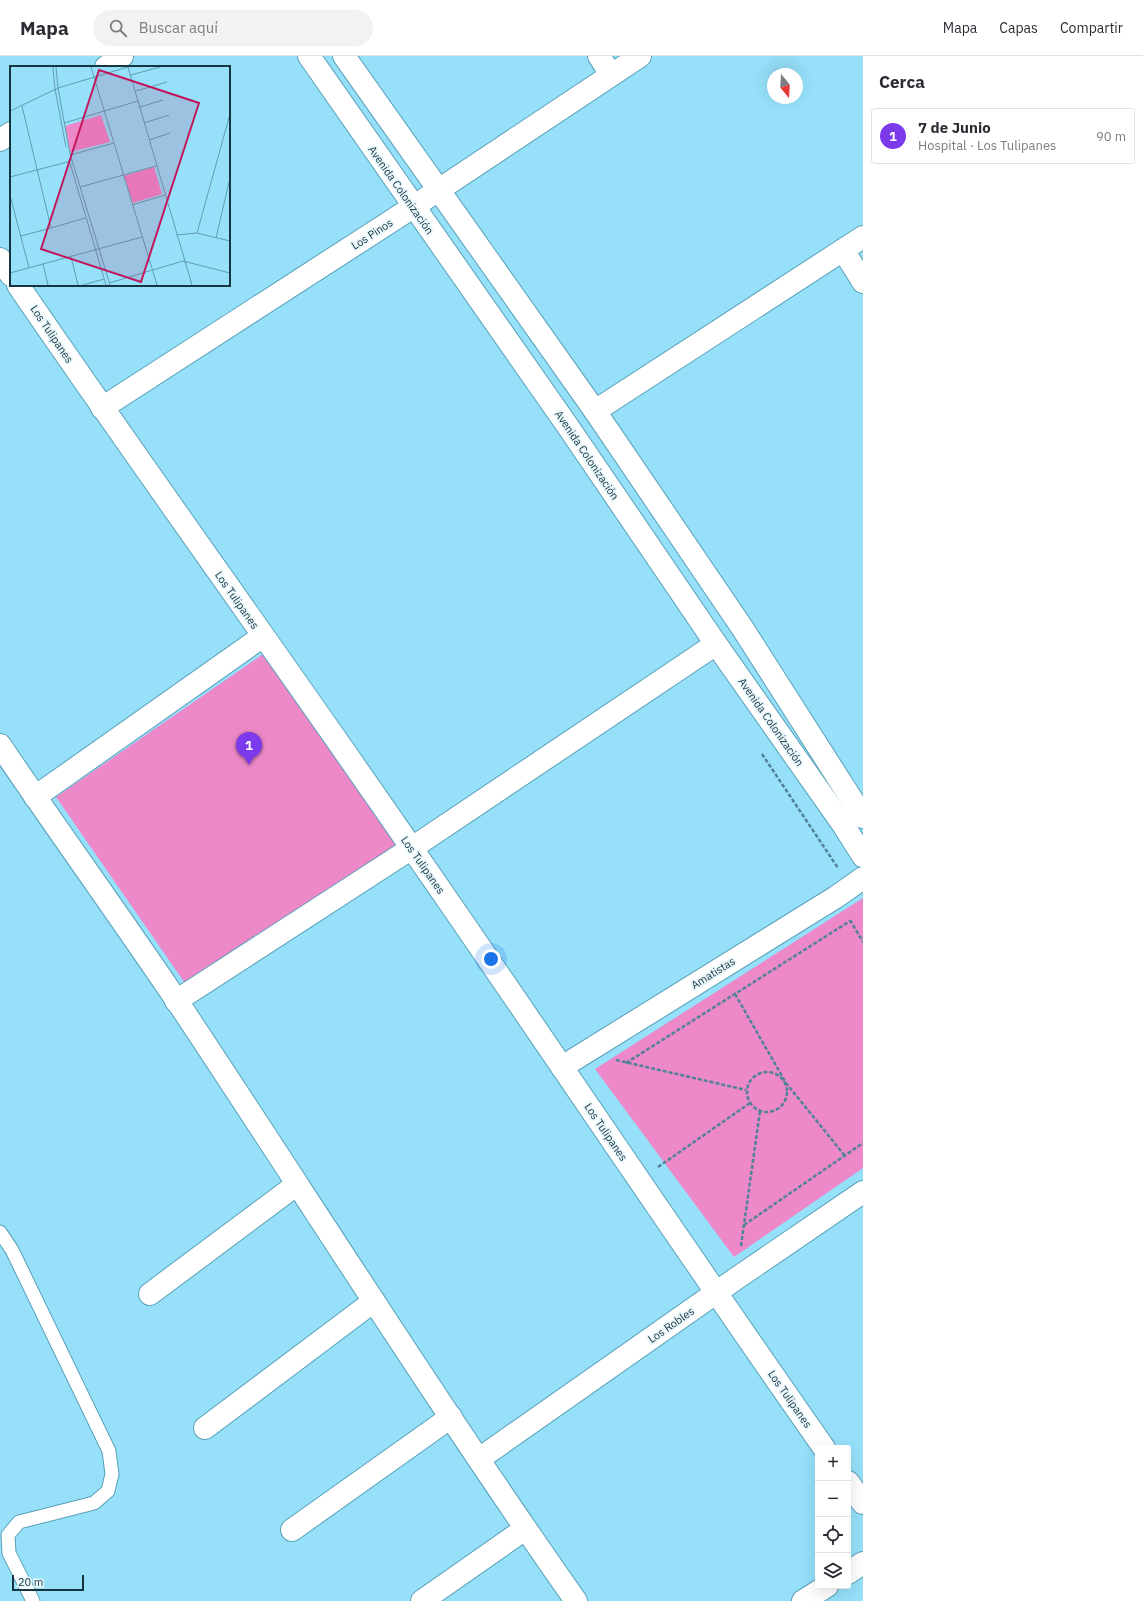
<!DOCTYPE html>
<html lang="es">
<meta charset="utf-8">
<style>
:root{--surface:#fff;--page:#f2f2f3;--text:#2b2b33;--muted:#7c7c81;--line:#e1e1e2;--accent:#7c3aed}
body{margin:0;font-family:"IBM Plex Sans",sans-serif;background:var(--page);color:var(--text)}
.controls{position:absolute;right:12px;bottom:12px;display:grid;overflow:hidden;border-radius:4px;box-shadow:0 4px 16px #0002}
.controls button{width:36px;height:36px;display:grid;place-items:center;padding:0;border:0;border-bottom:1px solid var(--line);background:var(--surface);color:var(--text);font:20px sans-serif}
.compass{position:absolute;left:767px;top:12px;width:36px;height:36px;border-radius:50%;background:var(--surface);box-shadow:0 4px 16px #0002;rotate:162deg}
.scale{position:absolute;left:12px;bottom:10px;width:72px;box-sizing:border-box;padding-left:4px;border:2px solid #17353f;border-top:0;font-size:11px;line-height:14px;white-space:nowrap;color:#17353f;-webkit-text-stroke:3px #e9f7fc;paint-order:stroke}
.you{position:absolute;left:491px;top:903px;width:14px;height:14px;margin:-10px;border:3px solid #fff;border-radius:50%;background:#1a73e8;box-shadow:0 0 0 6px #1a73e833}
.badge{display:grid;place-items:center;width:26px;height:26px;border-radius:50%;background:var(--accent);color:#fff;font-size:13px;font-weight:700}
.pin{position:absolute;translate:-50% -33px;filter:drop-shadow(0 1px 2px #0008)}
.pin::after{content:'';position:absolute;top:21px;width:14px;height:12px;background:inherit;clip-path:polygon(0 0,100% 0,50% 100%)}
.list{margin:0;padding:0;list-style:none}
h2{display:flex;justify-content:space-between;align-items:center;height:52px;margin:0;padding:0 16px;font-size:17px}
h2 small{font-size:13px;font-weight:400;color:var(--muted)}
.list li{display:grid;grid-template-columns:26px 1fr auto;gap:12px;align-items:center;box-sizing:border-box;height:56px;margin:0 8px 8px;padding:0 8px;border:1px solid var(--line);border-radius:4px}
.list b{display:block;font-size:15px;white-space:nowrap}
.list p{margin:0;font-size:13px;white-space:nowrap;color:var(--muted)}
.list em{font-size:13px;font-style:normal;color:var(--muted)}
.icon{flex:none;width:22px;height:22px;fill:none;stroke:currentColor;stroke-width:2;stroke-linecap:round;stroke-linejoin:round}
.map{position:relative;flex:none;width:863px;height:1545px;overflow:hidden}
header{display:flex;align-items:center;gap:24px;box-sizing:border-box;height:56px;padding:0 20px;background:var(--surface);border-bottom:1px solid var(--line)}
header strong{font-size:19px}
nav{display:flex;gap:22px;margin-inline-start:auto;font-size:14px}
.search{width:280px;height:36px;background:var(--page);display:flex;align-items:center;gap:10px;box-sizing:border-box;padding:0 14px;border-radius:22px;color:var(--muted);font-size:15px}
main{display:flex}
aside{flex:1;background:var(--surface)}
.map>svg:first-child{display:block}
.green{fill:#ed88c9}
.lines{fill:none;stroke-linecap:round;stroke-linejoin:round}
.service-casing{stroke:#58a0b9;stroke-width:15}
.minor-casing{stroke:#58a0b9;stroke-width:24}
.tertiary-casing{stroke:#58a0b9;stroke-width:24}
.path{stroke:#518394;stroke-width:2.5;stroke-dasharray:4 2;stroke-linecap:butt}
.service{stroke:#fff;stroke-width:13}
.minor{stroke:#fff;stroke-width:22}
.tertiary{stroke:#fff;stroke-width:22}
.labels{text-anchor:middle;dominant-baseline:central;stroke-width:3.5;stroke-linejoin:round;paint-order:stroke}
.street-label{font-size:11px;fill:#17353f;stroke:#e9f7fc}
.inset-road{fill:none;stroke:#639caf;stroke-width:1}
.view{fill:#c2185b;fill-opacity:0.15;stroke:#c2185b;stroke-width:2}
.inset-edge{fill:none;stroke:#17353f;stroke-width:2}
</style>
<header>
<strong>Mapa</strong>
<div class="search"><svg class="icon" aria-label="search" viewBox="0 0 24 24"><circle cx="10" cy="10" r="6"/><path d="M15 15l6 6"/></svg>Buscar aquí</div>
<nav><a>Mapa</a><a>Capas</a><a>Compartir</a></nav>
</header>
<main>
<div class="map">
<svg width="863" height="1545" viewBox="0 0 863 1545">
<rect width="100%" height="100%" fill="#96e0fa"/>
<!-- green -->
<g class="green">
<path d="M266,596l133,191 -210,146 -133,-192z"/>
<path d="M863,842v270l-129,89 -139,-188z"/>
</g>
<g class="lines">
<defs>
<path id="service" d="M0,1176l12,18 97,201 3,23 -4,17 -14,12 -75,19 -11,13 1,18 24,48"/>
<g id="minor">
<path d="M599,0l12,19"/>
<path d="M106,11l16,-11"/>
<path d="M0,84l11,-7"/>
<path d="M843,194l20,-13"/>
<path d="M0,203l11,16"/>
<path d="M18,229c130,190 265,376 395,565 138,199 272,400 411,598"/>
<path d="M102,352l311,-201 227,-151"/>
<path d="M595,355l248,-161 20,32"/>
<path d="M0,689c58,86 119,170 177,256 133,200 261,404 399,600"/>
<path d="M35,741l228,-161"/>
<path d="M176,945l236,-153 304,-204"/>
<path d="M562,1011l274,-170 27,-19"/>
<path d="M150,1238l146,-109"/>
<path d="M205,1372l169,-127"/>
<path d="M479,1403l258,-181 126,-86"/>
<path d="M848,1426l15,21"/>
<path d="M292,1474l159,-113"/>
<path d="M848,1517l15,-10"/>
<path d="M422,1545l103,-72"/>
<path d="M803,1545l24,-15"/>
</g>
<g id="tertiary">
<path d="M309,0l260,372 147,216 128,182 19,30"/>
<path d="M344,0l251,355 148,218 120,188"/>
</g>
</defs>
<!-- service casing -->
<use href="#service" class="service-casing"/>
<!-- minor casing -->
<use href="#minor" class="minor-casing"/>
<!-- tertiary casing -->
<use href="#tertiary" class="tertiary-casing"/>
<!-- path -->
<g class="path">
<path d="M762,698l76,114"/>
<path d="M850,864l13,22"/>
<path d="M735,938l51,89 59,73"/>
<path d="M616,1004l130,30"/>
<path d="M626,1007l224,-142"/>
<circle cx="767" cy="1036" r="20"/>
<path d="M658,1111l92,-64"/>
<path d="M744,1169l119,-82"/>
<path d="M741,1190l19,-135"/>
</g>
<!-- service -->
<use href="#service" class="service"/>
<!-- minor -->
<use href="#minor" class="minor"/>
<!-- tertiary -->
<use href="#tertiary" class="tertiary"/>
</g>
<g class="labels">
<!-- street labels -->
<g class="street-label">
<text transform="translate(401 134) rotate(55)">Avenida Colonización</text>
<text transform="translate(372 178) rotate(-33)">Los Pinos</text>
<text transform="translate(52 278) rotate(56)">Los Tulipanes</text>
<text transform="translate(587 399) rotate(56)">Avenida Colonización</text>
<text transform="translate(237 544) rotate(55)">Los Tulipanes</text>
<text transform="translate(771 666) rotate(55)">Avenida Colonización</text>
<text transform="translate(423 809) rotate(55)">Los Tulipanes</text>
<text transform="translate(713 917) rotate(-32)">Amatistas</text>
<text transform="translate(606 1076) rotate(56)">Los Tulipanes</text>
<text transform="translate(671 1269) rotate(-35)">Los Robles</text>
<text transform="translate(790 1343) rotate(55)">Los Tulipanes</text>
</g>
</g>
<!-- overview -->
<g transform="translate(10 10)">
<rect width="220" height="220" fill="#96e0fa"/>
<path d="M91,49l9,27 -40,10 -5,-26zM144,101l8,27 -29,9 -9,-27z" fill="#ed88c9"/>
<path class="inset-road" d="M43,1l2,22 11,58M46,1l2,21 12,66 40,131M81,1l66,218M118,1l64,218M121,9l29,-8M126,25l31,-9M12,40l29,122 34,-10M130,41l23,-7M0,45l48,-23 70,-21M54,57l74,-22M134,57l25,-8M139,74l21,-7M60,89l44,-12M60,97l36,122M0,111l61,-16M70,121l76,-21M0,129l19,73M122,139l33,-10M187,167l33,-119M166,169l21,-2 33,8M11,170l30,-8M206,172l14,-60M61,191l7,28M33,198l5,21M0,207l132,-36M99,217l74,-22 47,12M73,219l21,-6"/>
<path class="view" d="M89,4l100,33 -58,179 -100,-33z"/>
<rect width="220" height="220" class="inset-edge"/>
</g>
</svg>
<div class="controls">
<button>+</button>
<button>−</button>
<button><svg class="icon" aria-label="locate" viewBox="0 0 24 24"><circle cx="12" cy="12" r="6"/><path d="M12 2v4M12 18v4M2 12h4M18 12h4"/></svg></button>
<button><svg class="icon" aria-label="layers" viewBox="0 0 24 24"><path d="M12 4l9 5-9 5-9-5zM3 14l9 5 9-5"/></svg></button>
</div>
<svg class="compass" viewBox="-18 -18 36 36"><path d="M0-13l5 13h-10z" fill="#e53935"/><path d="M0 13l5-13h-10z" fill="#7c7c81"/></svg>
<div class="scale">20 m</div>
<div class="you"></div>
<div class="pin badge" style="left:249px;top:709px">1</div>
</div>
<aside>
<h2>Cerca<small></small></h2>
<ul class="list">
<li><span class="badge">1</span><div><b>7 de Junio</b><p>Hospital · Los Tulipanes</p></div><em>90 m</em></li>
</ul>
</aside>
</main>
